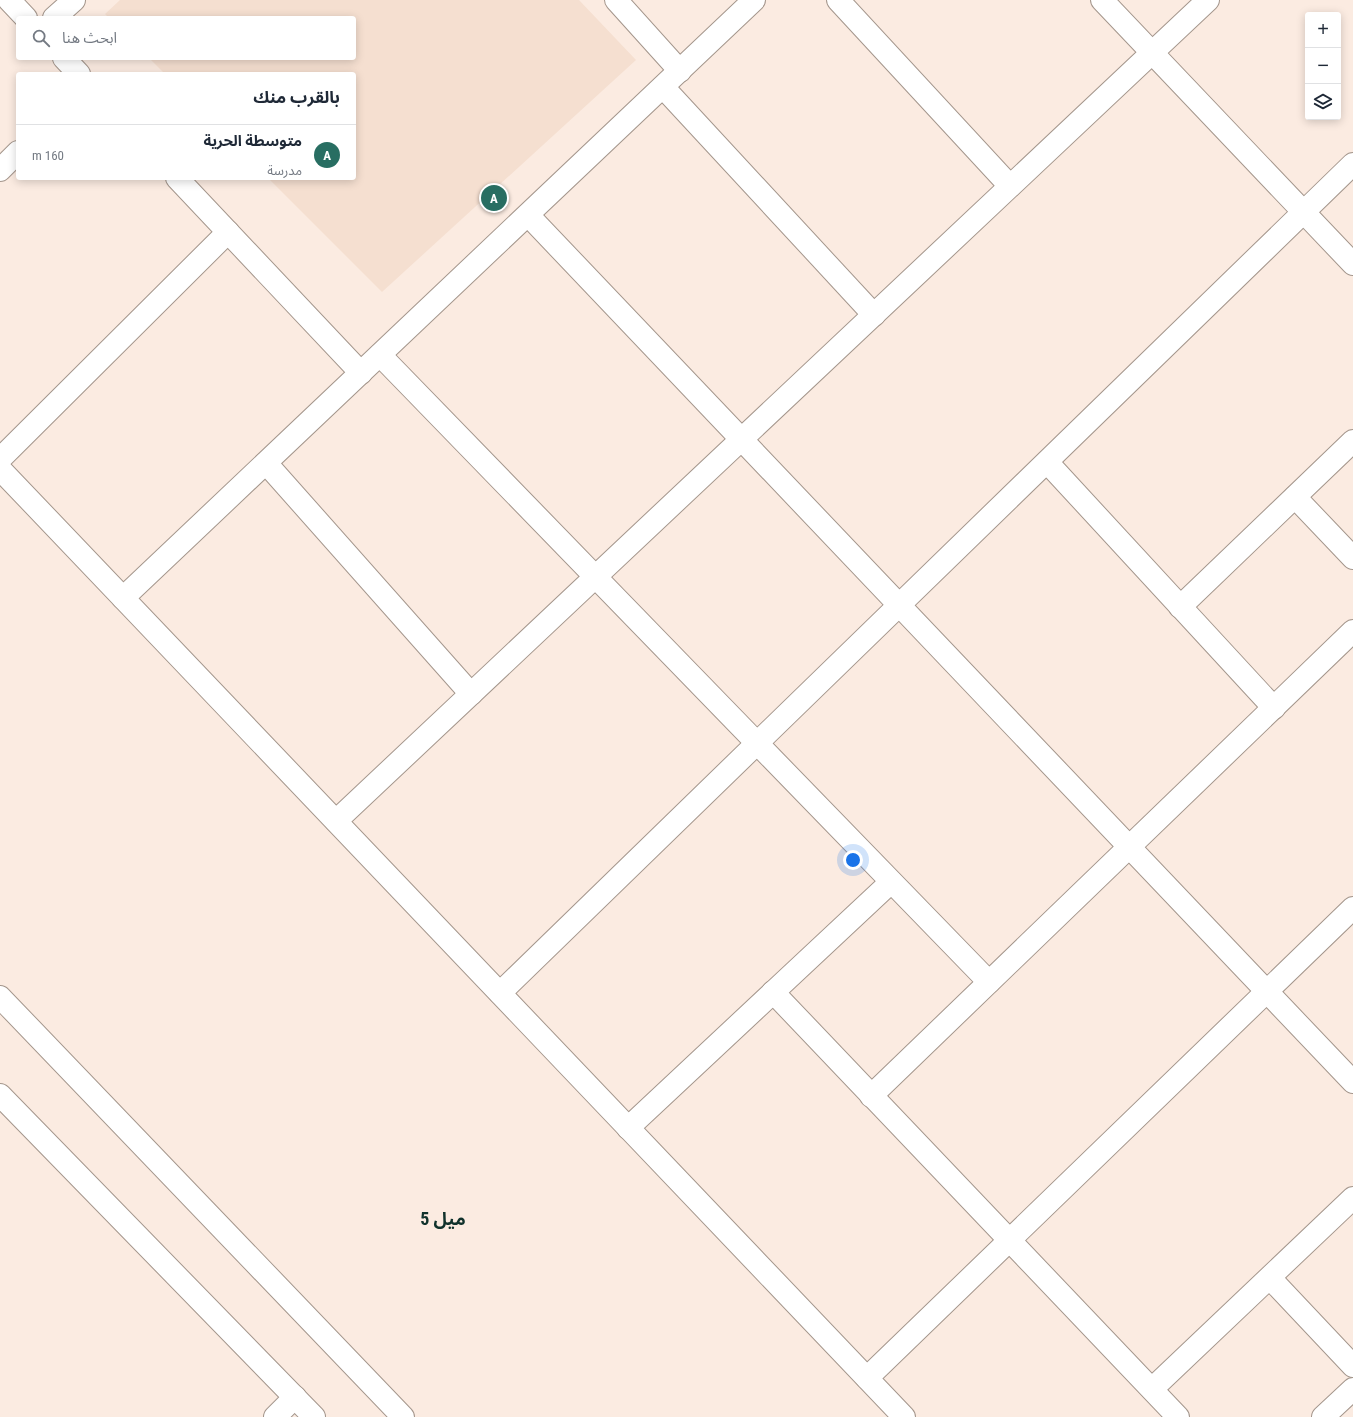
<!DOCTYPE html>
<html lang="ar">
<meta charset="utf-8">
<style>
:root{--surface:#fff;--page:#f2f2f3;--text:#1f2937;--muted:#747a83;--line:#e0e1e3;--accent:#286e62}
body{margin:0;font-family:"Roboto Condensed","Noto Sans Arabic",sans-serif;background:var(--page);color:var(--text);direction:rtl}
.controls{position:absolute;right:12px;top:12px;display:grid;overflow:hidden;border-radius:4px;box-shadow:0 2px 10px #0003}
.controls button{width:36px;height:36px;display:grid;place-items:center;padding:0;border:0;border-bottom:1px solid var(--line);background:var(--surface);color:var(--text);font:20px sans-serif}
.you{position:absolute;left:853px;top:860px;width:14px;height:14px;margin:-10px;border:3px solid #fff;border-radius:50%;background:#1a73e8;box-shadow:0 0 0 6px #1a73e833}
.badge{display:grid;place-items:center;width:26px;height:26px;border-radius:50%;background:var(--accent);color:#fff;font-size:13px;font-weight:700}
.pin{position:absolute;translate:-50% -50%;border:2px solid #fff;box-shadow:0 1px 4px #0006}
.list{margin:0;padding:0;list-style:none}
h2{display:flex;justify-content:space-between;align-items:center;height:52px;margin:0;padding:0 16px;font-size:17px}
h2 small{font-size:13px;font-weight:400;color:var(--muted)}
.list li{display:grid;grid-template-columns:26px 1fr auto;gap:12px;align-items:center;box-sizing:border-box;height:56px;padding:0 16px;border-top:1px solid var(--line)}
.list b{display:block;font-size:15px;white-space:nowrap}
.list p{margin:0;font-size:13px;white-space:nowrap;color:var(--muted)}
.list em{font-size:13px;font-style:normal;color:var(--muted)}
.icon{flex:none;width:22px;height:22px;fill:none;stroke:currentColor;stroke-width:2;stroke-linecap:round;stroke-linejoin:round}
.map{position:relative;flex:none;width:1353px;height:1417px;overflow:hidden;direction:ltr}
.search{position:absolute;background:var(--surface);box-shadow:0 2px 10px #0003;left:16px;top:16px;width:340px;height:44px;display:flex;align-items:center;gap:10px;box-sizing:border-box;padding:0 14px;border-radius:4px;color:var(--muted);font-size:15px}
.panel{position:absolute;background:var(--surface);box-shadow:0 2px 10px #0003;left:16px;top:72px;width:340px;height:108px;border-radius:4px;direction:rtl}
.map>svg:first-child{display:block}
.built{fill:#f5dfd0}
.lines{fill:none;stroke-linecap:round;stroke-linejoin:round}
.minor-casing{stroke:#a4968c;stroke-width:24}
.tertiary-casing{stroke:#a4968c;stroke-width:24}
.primary-casing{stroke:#a4968c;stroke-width:24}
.minor{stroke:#fff;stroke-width:22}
.tertiary{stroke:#fff;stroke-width:22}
.primary{stroke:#fff;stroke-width:22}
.labels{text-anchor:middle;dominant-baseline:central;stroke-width:3.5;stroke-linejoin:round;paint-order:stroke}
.district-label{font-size:18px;font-weight:bold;fill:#11322c;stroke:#fbebe1}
</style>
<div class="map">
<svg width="1353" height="1417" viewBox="0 0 1353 1417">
<rect width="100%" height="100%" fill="#fbebe1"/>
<!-- built -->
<path class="built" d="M120,0h459l57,60 -254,232 -114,-114h86v-104h-189l-16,-16h205v-40h-245l-4,-4z"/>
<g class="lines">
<defs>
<g id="minor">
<path d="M9,0l17,18"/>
<path d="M616,0l64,71"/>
<path d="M838,0l172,186"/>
<path d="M54,18l20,-18"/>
<path d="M64,58l15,16"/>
<path d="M663,87l211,228"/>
<path d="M0,170l18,-18"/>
<path d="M177,178l184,195"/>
<path d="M528,215l825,867"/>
<path d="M380,355l609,627"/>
<path d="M0,459l228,-227"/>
<path d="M1047,462l227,246"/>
<path d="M266,463l205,231"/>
<path d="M0,469l904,948"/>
<path d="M1295,497l58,61"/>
<path d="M123,598l631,-598"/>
<path d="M1180,607l173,-166"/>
<path d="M336,821l872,-821"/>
<path d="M773,992l405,425"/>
<path d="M500,993l853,-829"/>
<path d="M871,1096l482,-465"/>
<path d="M628,1128l263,-246"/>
<path d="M1270,1278l83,88"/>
<path d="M867,1378l486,-470"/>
<path d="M1152,1389l201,-191"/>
<path d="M1323,1417l30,-28"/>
</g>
<g id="tertiary">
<path d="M1102,0l251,264"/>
<path d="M275,1417l20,-20"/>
</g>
<g id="primary">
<path d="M0,997l403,420"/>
<path d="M0,1095l314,322"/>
</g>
</defs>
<!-- minor casing -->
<use href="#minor" class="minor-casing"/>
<!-- tertiary casing -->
<use href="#tertiary" class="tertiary-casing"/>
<!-- primary casing -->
<use href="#primary" class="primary-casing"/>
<!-- minor -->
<use href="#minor" class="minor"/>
<!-- tertiary -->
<use href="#tertiary" class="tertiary"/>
<!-- primary -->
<use href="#primary" class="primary"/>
</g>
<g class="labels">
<!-- district labels -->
<g class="district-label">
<text x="443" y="1218">5 ميل</text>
</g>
</g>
</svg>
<div class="controls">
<button>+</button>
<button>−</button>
<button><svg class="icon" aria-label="layers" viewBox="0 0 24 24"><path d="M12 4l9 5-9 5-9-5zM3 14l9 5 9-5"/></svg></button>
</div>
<div class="you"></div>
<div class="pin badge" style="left:494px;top:198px">A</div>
<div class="search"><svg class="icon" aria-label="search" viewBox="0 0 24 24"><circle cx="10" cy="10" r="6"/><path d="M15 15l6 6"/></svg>ابحث هنا</div>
<section class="panel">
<h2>بالقرب منك<small></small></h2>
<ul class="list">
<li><span class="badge">A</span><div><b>متوسطة الحرية</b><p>مدرسة</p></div><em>160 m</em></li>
</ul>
</section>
</div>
